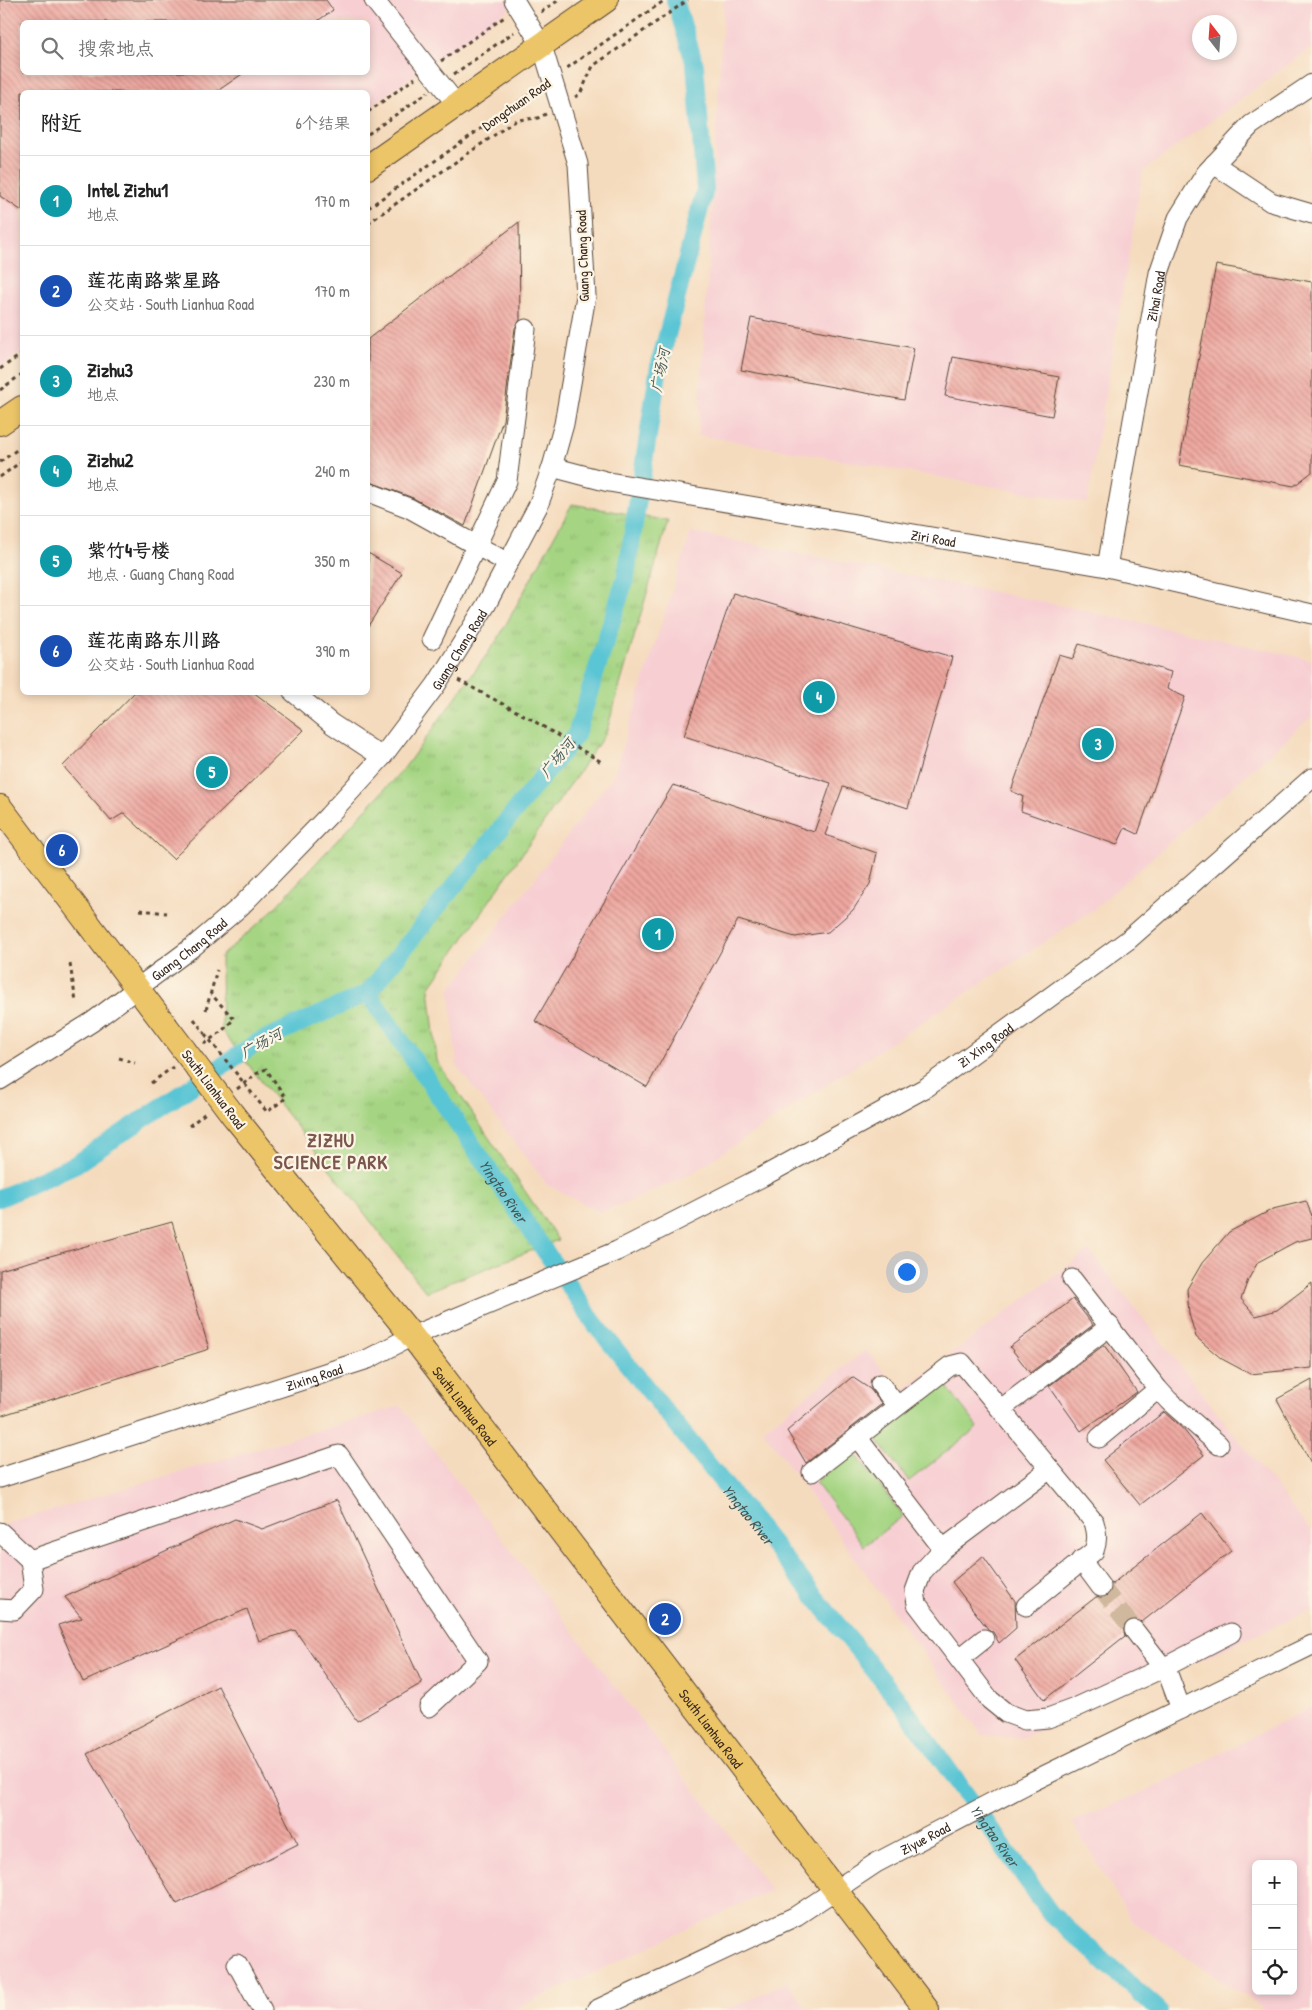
<!DOCTYPE html>
<html lang="zh">
<meta charset="utf-8">
<style>
:root{--surface:#fff;--page:#f2f2f2;--text:#222;--muted:#767676;--line:#e0e0e0;--accent:#1a73e8}
body{margin:0;font-family:"Patrick Hand","LXGW WenKai TC",sans-serif;background:var(--page);color:var(--text)}
.controls{position:absolute;right:15px;bottom:15px;display:grid;overflow:hidden;border-radius:8px;box-shadow:0 2px 8px #0003}
.controls button{width:45px;height:45px;display:grid;place-items:center;padding:0;border:0;border-bottom:1px solid var(--line);background:var(--surface);color:var(--text);font:25px sans-serif}
.compass{position:absolute;left:1192px;top:15px;width:45px;height:45px;border-radius:50%;background:var(--surface);box-shadow:0 2px 8px #0003;rotate:343deg}
.you{position:absolute;left:906px;top:1271px;width:18px;height:18px;margin:-12px;border:4px solid #fff;border-radius:50%;background:#1a73e8;box-shadow:0 0 0 8px #1a73e833}
.badge{display:grid;place-items:center;width:32px;height:32px;border-radius:50%;background:var(--accent);color:#fff;font-size:16px;font-weight:700}
.pin{position:absolute;translate:-50% -50%;border:2px solid #fff;box-shadow:0 1px 5px #0006}
.list{margin:0;padding:0;list-style:none}
h2{display:flex;justify-content:space-between;align-items:center;height:65px;margin:0;padding:0 20px;font-size:21px}
h2 small{font-size:16px;font-weight:400;color:var(--muted)}
.list li{display:grid;grid-template-columns:32px 1fr auto;gap:15px;align-items:center;box-sizing:border-box;height:90px;padding:0 20px;border-top:1px solid var(--line)}
.list b{display:block;font-size:19px;white-space:nowrap}
.list p{margin:0;font-size:16px;white-space:nowrap;color:var(--muted)}
.list em{font-size:16px;font-style:normal;color:var(--muted)}
.icon{flex:none;width:28px;height:28px;fill:none;stroke:currentColor;stroke-width:2;stroke-linecap:round;stroke-linejoin:round}
.map{position:relative;flex:none;width:1312px;height:2010px;overflow:hidden}
.search{position:absolute;background:var(--surface);box-shadow:0 2px 8px #0003;left:20px;top:20px;width:350px;height:55px;display:flex;align-items:center;gap:12px;box-sizing:border-box;padding:0 18px;border-radius:8px;color:var(--muted);font-size:19px}
.panel{position:absolute;background:var(--surface);box-shadow:0 2px 8px #0003;left:20px;top:90px;width:350px;height:605px;border-radius:8px}
.map>svg:first-child{display:block}
.built{fill:#f7cfd3;fill-rule:evenodd}
.grass{fill:#a5d583;stroke:#708050}
.park{fill:url(#park-tufts);stroke:#708050}
.lines{fill:none;stroke-linecap:round;stroke-linejoin:round}
.canal{stroke:#5ac5d4;stroke-width:18}
.building{fill:url(#building-back-hatch)}
.minor-tunnel{stroke:#d0b89e;stroke-width:19;stroke-dasharray:19 9;stroke-linecap:butt}
.minor-casing{stroke:#574536;stroke-width:21}
.major-casing{stroke:#574536;stroke-width:26}
.path{stroke:#574536;stroke-width:3;stroke-dasharray:4 4;stroke-linecap:butt}
.minor{stroke:#fff;stroke-width:19}
.major{stroke:#edc569;stroke-width:24}
.major-bridge-casing{stroke:#574536;stroke-width:26;stroke-linecap:butt}
.path-bridge{stroke:#574536;stroke-width:3;stroke-dasharray:4 4;stroke-linecap:butt}
.major-bridge{stroke:#edc569;stroke-width:24}
.labels{text-anchor:middle;dominant-baseline:central;stroke-width:4.5;stroke-linejoin:round;paint-order:stroke}
.street-label{font-size:14px;fill:#3b2a1e;stroke:#fcf5e5}
.water-label{font-size:15px;font-style:italic;fill:#445855;stroke:#fcf5e5}
.district-label{font-size:19px;font-weight:bold;letter-spacing:1px;fill:#7a564c;stroke:#fcf5e5}
</style>
<div class="map">
<svg width="1312" height="2010" viewBox="0 0 1312 2010">
<defs>
<pattern id="park-tufts" width="24" height="20" patternUnits="userSpaceOnUse" patternTransform="scale(1.25)"><rect width="24" height="20" fill="#a5d583"/><path d="M3 7l-1-3M5 7V3M7 7l1-3M15 17l-1-3M17 17v-4M19 17l1-3" fill="none" stroke="#8fb771"/></pattern>
<pattern id="building-back-hatch" width="6" height="6" patternUnits="userSpaceOnUse" patternTransform="scale(1.25)"><rect width="6" height="6" fill="#eea7a0"/><path d="M-1 5l2 2M0 0l6 6M5-1l2 2" fill="none" stroke="#c28882"/></pattern>
</defs>
<rect width="100%" height="100%" fill="#fcf5e5"/>
<filter id="ink" filterUnits="userSpaceOnUse"><feTurbulence type="fractalNoise" baseFrequency=".02" numOctaves="2"/><feDisplacementMap in="SourceGraphic" scale="10" xChannelSelector="R" yChannelSelector="G"/><feConvolveMatrix kernelMatrix="1 2 1 2 8 2 1 2 1" color-interpolation-filters="sRGB"/></filter>
<filter id="wash" filterUnits="userSpaceOnUse"><feTurbulence type="fractalNoise" baseFrequency=".0096" numOctaves="4" result="noise"/><feDisplacementMap in="SourceGraphic" scale="20" xChannelSelector="R" yChannelSelector="G"/><feGaussianBlur stdDeviation="1.12" result="paint"/><feColorMatrix in="noise" values="0 0 0 0 0 0 0 0 0 0 0 0 0 0 0 0 0 1.4 0 .05"/><feComposite in="paint" operator="in"/></filter>
<g filter="url(#wash)">
<rect width="100%" height="100%" fill="#f5dbbe"/>
<!-- built -->
<g class="built">
<path d="M0,0h521l-153,108v-16h-346v259l-22,16zM22,22h346v50h-346z"/>
<path d="M724,0h588v47l-169,124 -56,332 -389,-68zM1200,22h30v30h-30z"/>
<path d="M691,532l349,69 272,59v56l-218,193 -402,264 -61,28 -31,11 -53,-27 -90,-119 -7,-76 163,-214z"/>
<path d="M1089,1250l223,283v77l-290,128 -40,-3 -219,-305 103,-80 34,42z"/>
<path d="M400,1406l371,484 -258,120h-513v-484z"/>
<path d="M1312,1707v303h-46l-134,-89 -60,-99 89,-38zM1256,1864h37v127h-37z"/>
<path d="M787,1982l22,28h-86l27,-10z"/>
</g>
<!-- grass -->
<g class="grass">
<path d="M944,1383l34,44 -69,54 -34,-44z"/>
<path d="M854,1452l49,64 -39,30 -49,-64z"/>
</g>
<!-- park -->
<path class="park" d="M572,504l96,17 -62,212 -177,255 8,73 121,179 -132,52 -204,-261 -1,-75 46,-40 138,-149 93,-128z"/>
<g class="lines">
<!-- canal -->
<g class="canal">
<path id="s1" d="M368,993l227,331 308,382 148,208 108,96"/>
<path d="M0,1198l76,-34 182,-122 110,-49 208,-258 50,-159 33,-210 46,-177 -10,-124 -20,-65"/>
</g>
</g>
<g id="blocks">
<!-- building -->
<g class="building">
<path d="M0,0h326l7,10 -17,12h-294v50h223l-29,20h-194v119l-22,-15z"/>
<path d="M519,222l1,98 -5,8 -12,92 -38,106 -52,-28 -45,-17v-142z"/>
<path d="M1216,265l96,17v190l-18,14 -115,-21z"/>
<path d="M751,318l163,30 -10,52 -163,-30z"/>
<path d="M953,357l106,20 -7,39 -107,-20z"/>
<path d="M368,553l34,20 -34,53z"/>
<path d="M733,593l219,64 -44,151 -65,-21 -18,48 52,18 -7,31 -17,26 -25,22 -33,5 -57,-17 -91,167 -112,-66 111,-191 27,-45 141,47 17,-49 -147,-47z"/>
<path d="M1079,644l92,28 -4,17 18,8 -47,137 -13,-6 -8,17 -96,-34 2,-15 -12,-5 48,-136 14,4z"/>
<path d="M135,692h118l51,38 -131,129 -49,-46 -13,8 -48,-55z"/>
<path d="M1306,1201l6,15v22l-17,4 -37,20 -10,18 -7,19 15,17 21,-6 35,-27v85l-62,6 -28,-15 -26,-22 -7,-23 -2,-25 15,-26 27,-31 44,-23z"/>
<path d="M172,1222l37,127 -209,67v-146z"/>
<path d="M1073,1299l20,26 -63,48 -20,-26z"/>
<path d="M1104,1345l33,47 -56,39 -32,-45z"/>
<path d="M852,1377l18,12 12,15 -76,59 -19,-32z"/>
<path d="M1312,1380v85l-35,-66z"/>
<path d="M1164,1412l19,17 21,26 -64,50 -37,-45z"/>
<path d="M337,1500l85,183 -65,38 -62,-91 -36,11 -12,-32 -164,73 -25,-57 24,-7 -17,-21 170,-78 27,10z"/>
<path d="M1202,1513l29,38 -89,71 -9,-3 -6,2 -4,5 2,10 -81,64 -29,-40 81,-63 6,1 6,-2 3,-5 1,-7z"/>
<path d="M983,1556l32,45 1,27 -17,15 -6,-11 -5,-3 -36,-47z"/>
<path d="M218,1686l80,158 -121,60 -90,-150z"/>
</g>
</g>
</g>
<g filter="url(#ink)">
<use href="#blocks" fill-opacity="0" stroke="#574536" stroke-width="1"/>
<g class="lines">
<!-- minor-tunnel -->
<path class="minor-tunnel" d="M1101,1587l33,43"/>
<defs>
<g id="minor">
<path d="M374,0l83,105"/>
<path d="M1214,164l57,38 41,12"/>
<path id="s2" d="M552,467l57,15 498,85 205,47"/>
<path d="M368,492l41,16 99,55"/>
<path id="s3" d="M1107,567l52,-294 19,-55 28,-45 45,-48 61,-41"/>
<path d="M432,639l75,-158 19,-152"/>
<path d="M293,692l39,32 50,33"/>
<path id="s4" d="M0,1080l92,-58 102,-76 47,-40 87,-90 54,-59 54,-72 50,-80 52,-99 14,-39 12,-43 22,-128 -8,-132 -36,-118 -28,-46"/>
<path d="M1072,1279l86,110 11,12 50,44"/>
<path d="M880,1384l17,22"/>
<path d="M1001,1409l109,-83"/>
<path d="M857,1437l86,112"/>
<path d="M1099,1438l59,-49"/>
<path d="M1050,1469l-107,80 -21,23 -7,19 2,13 73,96 16,13 19,7 23,-2 27,-10 88,-40 68,-35"/>
<path d="M812,1472l138,-106 12,-3 132,159c3,11 4,18 0,29l-68,55"/>
<path id="s5" d="M0,1478l368,-119 44,-23 205,-85 145,-74 165,-90 201,-147 184,-162"/>
<path d="M0,1532l30,28 4,29 -20,21 -14,-1"/>
<path d="M30,1560l309,-105 139,206 -49,46"/>
<path d="M1081,1560l20,27"/>
<path d="M1134,1630l34,44 13,35"/>
<path d="M959,1659l25,-20"/>
<path d="M237,1964l25,46"/>
<path id="s6" d="M596,2010l200,-94 80,-53 149,-78 287,-140"/>
</g>
<g id="major">
<path d="M368,167l238,-167"/>
<path d="M0,423l22,-15"/>
<path d="M0,807l184,243"/>
<path id="s7" d="M233,1115l179,221 515,674"/>
</g>
</defs>
<!-- minor casing -->
<use href="#minor" class="minor-casing"/>
<!-- major casing -->
<use href="#major" class="major-casing"/>
<!-- path -->
<g class="path">
<path d="M541,12l18,-12"/>
<path d="M441,61l65,-45"/>
<path d="M567,68l98,-68"/>
<path d="M454,74l60,-42"/>
<path d="M575,97l5,-3 13,-28 95,-66"/>
<path d="M368,112l47,-34"/>
<path d="M368,134l60,-42"/>
<path d="M368,208l169,-119"/>
<path d="M368,223l148,-103 22,-2 8,-4"/>
<path d="M0,369l22,-15"/>
<path d="M0,390l22,-16"/>
<path d="M0,462l22,-16"/>
<path d="M0,477l22,-16"/>
<path d="M458,680l71,38 74,45"/>
<path d="M140,910l27,3"/>
<path d="M70,964l6,38"/>
<path d="M206,1010l11,-40"/>
<path d="M194,1019l11,15"/>
<path d="M204,1044l18,-13 12,-12 -23,-25"/>
<path d="M119,1058l16,5"/>
<path d="M151,1083l22,-16"/>
<path d="M237,1089l19,-15 10,-5 20,29 -19,14 -12,-15"/>
<path d="M189,1126l19,-15"/>
</g>
<!-- minor -->
<use href="#minor" class="minor"/>
<!-- major -->
<use href="#major" class="major"/>
<defs>
<path id="major-bridge" d="M184,1050l49,65"/>
</defs>
<!-- major-bridge casing -->
<use href="#major-bridge" class="major-bridge-casing"/>
<!-- path-bridge -->
<path class="path-bridge" d="M205,1034l50,63"/>
<!-- major-bridge -->
<use href="#major-bridge" class="major-bridge"/>
</g>
</g>
<g class="labels">
<!-- street labels -->
<g class="street-label">
<text transform="translate(516 104) rotate(-35)">Dongchuan Road</text>
<text transform="translate(582 256) rotate(-92)">Guang Chang Road</text>
<text stroke="none"><textPath href="#s3" startOffset="275">Zihai Road</textPath></text>
<text stroke="none"><textPath href="#s2" startOffset="388">Ziri Road</textPath></text>
<text stroke="none"><textPath href="#s4" startOffset="635">Guang Chang Road</textPath></text>
<text stroke="none"><textPath href="#s4" startOffset="230">Guang Chang Road</textPath></text>
<text stroke="none"><textPath href="#s5" startOffset="1081">Zi Xing Road</textPath></text>
<text transform="translate(214 1089) rotate(53)">South Lianhua Road</text>
<text stroke="none"><textPath href="#s5" startOffset="330">Zixing Road</textPath></text>
<text stroke="none"><textPath href="#s7" startOffset="372">South Lianhua Road</textPath></text>
<text stroke="none"><textPath href="#s7" startOffset="778">South Lianhua Road</textPath></text>
<text stroke="none"><textPath href="#s6" startOffset="372">Ziyue Road</textPath></text>
</g>
<!-- water labels -->
<g class="water-label">
<text transform="translate(660 370) rotate(-79)">广场河</text>
<text transform="translate(557 758) rotate(-51)">广场河</text>
<text transform="translate(261 1043) rotate(-29)">广场河</text>
<text stroke="none"><textPath href="#s1" startOffset="240">Yingtao River</textPath></text>
<text stroke="none"><textPath href="#s1" startOffset="646">Yingtao River</textPath></text>
<text stroke="none"><textPath href="#s1" startOffset="1051">Yingtao River</textPath></text>
</g>
<!-- district labels -->
<g class="district-label">
<text x="331" y="1140">ZIZHU<tspan x="331" dy="22">SCIENCE PARK</tspan></text>
</g>
</g>
</svg>
<div class="controls">
<button>+</button>
<button>−</button>
<button><svg class="icon" aria-label="locate" viewBox="0 0 24 24"><circle cx="12" cy="12" r="6"/><path d="M12 2v4M12 18v4M2 12h4M18 12h4"/></svg></button>
</div>
<svg class="compass" viewBox="-18 -18 36 36"><path d="M0-13l5 13h-10z" fill="#e53935"/><path d="M0 13l5-13h-10z" fill="#767676"/></svg>
<div class="you"></div>
<div class="pin badge" style="left:658px;top:934px;background:#0f9aa8">1</div>
<div class="pin badge" style="left:665px;top:1619px;background:#1a4fb4">2</div>
<div class="pin badge" style="left:1098px;top:744px;background:#0f9aa8">3</div>
<div class="pin badge" style="left:819px;top:697px;background:#0f9aa8">4</div>
<div class="pin badge" style="left:212px;top:772px;background:#0f9aa8">5</div>
<div class="pin badge" style="left:62px;top:850px;background:#1a4fb4">6</div>
<div class="search"><svg class="icon" aria-label="search" viewBox="0 0 24 24"><circle cx="10" cy="10" r="6"/><path d="M15 15l6 6"/></svg>搜索地点</div>
<section class="panel">
<h2>附近<small>6个结果</small></h2>
<ul class="list">
<li><span class="badge" style="background:#0f9aa8">1</span><div><b>Intel Zizhu1</b><p>地点</p></div><em>170 m</em></li>
<li><span class="badge" style="background:#1a4fb4">2</span><div><b>莲花南路紫星路</b><p>公交站 · South Lianhua Road</p></div><em>170 m</em></li>
<li><span class="badge" style="background:#0f9aa8">3</span><div><b>Zizhu3</b><p>地点</p></div><em>230 m</em></li>
<li><span class="badge" style="background:#0f9aa8">4</span><div><b>Zizhu2</b><p>地点</p></div><em>240 m</em></li>
<li><span class="badge" style="background:#0f9aa8">5</span><div><b>紫竹4号楼</b><p>地点 · Guang Chang Road</p></div><em>350 m</em></li>
<li><span class="badge" style="background:#1a4fb4">6</span><div><b>莲花南路东川路</b><p>公交站 · South Lianhua Road</p></div><em>390 m</em></li>
</ul>
</section>
</div>
